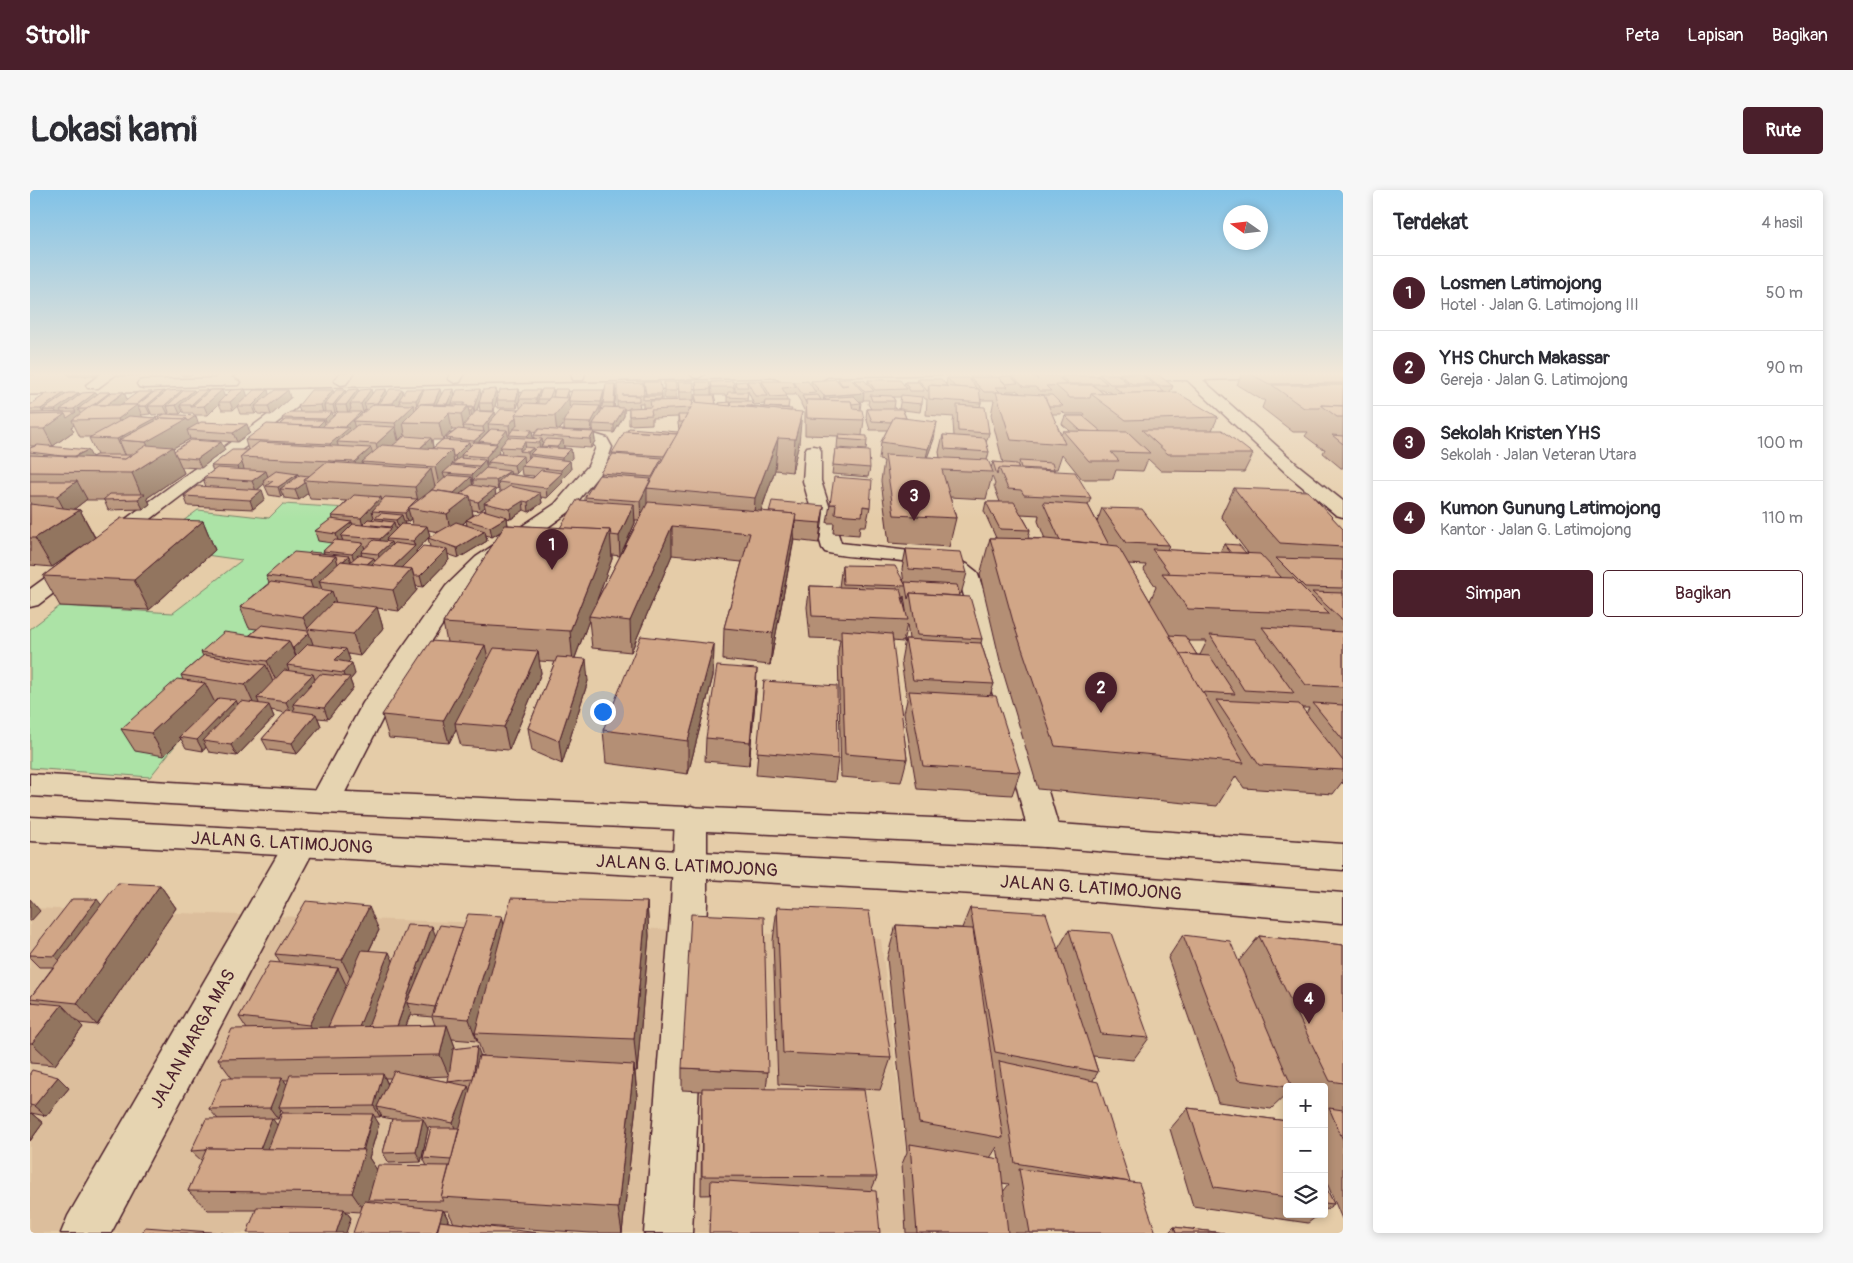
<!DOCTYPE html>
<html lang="id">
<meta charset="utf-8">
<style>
:root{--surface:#fff;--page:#f7f7f7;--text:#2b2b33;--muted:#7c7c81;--line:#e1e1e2;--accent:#4a1f2b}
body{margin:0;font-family:Pangolin,sans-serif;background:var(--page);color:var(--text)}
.controls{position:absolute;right:15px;bottom:15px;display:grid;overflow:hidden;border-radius:5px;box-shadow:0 2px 8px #0003}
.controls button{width:45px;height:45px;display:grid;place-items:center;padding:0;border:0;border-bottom:1px solid var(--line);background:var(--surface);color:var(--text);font:25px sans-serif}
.compass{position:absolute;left:1193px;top:15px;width:45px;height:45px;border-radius:50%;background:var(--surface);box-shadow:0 2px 8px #0003;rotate:284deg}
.you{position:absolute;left:572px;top:521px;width:18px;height:18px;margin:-12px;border:4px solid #fff;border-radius:50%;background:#1a73e8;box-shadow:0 0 0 8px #1a73e833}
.badge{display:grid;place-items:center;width:32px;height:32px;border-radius:50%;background:var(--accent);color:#fff;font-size:16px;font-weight:700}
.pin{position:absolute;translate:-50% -41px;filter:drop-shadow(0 1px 2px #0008)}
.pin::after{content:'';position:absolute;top:26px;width:18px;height:15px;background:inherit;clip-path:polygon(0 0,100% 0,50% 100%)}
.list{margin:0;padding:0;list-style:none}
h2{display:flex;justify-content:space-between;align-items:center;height:65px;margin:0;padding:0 20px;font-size:21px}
h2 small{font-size:16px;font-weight:400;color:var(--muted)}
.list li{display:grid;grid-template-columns:32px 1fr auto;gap:15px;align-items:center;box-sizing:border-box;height:75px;padding:0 20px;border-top:1px solid var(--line)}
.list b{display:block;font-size:19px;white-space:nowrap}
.list p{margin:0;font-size:16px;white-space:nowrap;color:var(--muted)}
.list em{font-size:16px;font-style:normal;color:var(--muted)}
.actions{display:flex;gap:10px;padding:15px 20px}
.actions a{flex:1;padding:11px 0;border:1px solid var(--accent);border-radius:5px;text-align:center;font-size:18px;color:var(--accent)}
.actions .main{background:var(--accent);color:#fff}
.icon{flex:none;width:28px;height:28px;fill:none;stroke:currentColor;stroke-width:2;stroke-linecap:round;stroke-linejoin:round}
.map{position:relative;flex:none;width:1313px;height:1043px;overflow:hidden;border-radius:5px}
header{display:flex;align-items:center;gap:30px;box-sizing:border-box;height:70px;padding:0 25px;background:var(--accent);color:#fff}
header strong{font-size:24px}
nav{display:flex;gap:28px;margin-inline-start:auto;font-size:18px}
.intro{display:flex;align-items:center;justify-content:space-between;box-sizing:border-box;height:120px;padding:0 30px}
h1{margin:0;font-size:35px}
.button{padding:12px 22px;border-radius:5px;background:var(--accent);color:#fff;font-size:18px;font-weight:700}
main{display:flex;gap:30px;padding:0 30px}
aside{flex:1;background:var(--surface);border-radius:5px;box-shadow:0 2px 8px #0003}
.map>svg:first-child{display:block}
.built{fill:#dcbe9c}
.green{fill:#ace3a6;stroke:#7b8168}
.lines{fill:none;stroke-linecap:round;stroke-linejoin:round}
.minor-casing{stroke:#4a1f2b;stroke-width:3}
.major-casing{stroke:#4a1f2b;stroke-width:3}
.highway-casing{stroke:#4a1f2b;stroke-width:3}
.minor{fill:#e6d4b1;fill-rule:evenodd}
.major{fill:#e6d4b1;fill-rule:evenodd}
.highway{fill:#e6d4b1;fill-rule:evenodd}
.wall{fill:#b48f74;stroke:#4a1f2b;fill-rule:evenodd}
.shaded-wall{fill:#92745e;stroke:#4a1f2b}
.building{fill:#d1a687;stroke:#4a1f2b}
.labels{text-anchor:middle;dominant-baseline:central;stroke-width:5;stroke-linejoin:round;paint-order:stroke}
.near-street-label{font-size:18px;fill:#4a1f2b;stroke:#e6d4b1}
</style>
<header>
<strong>Strollr</strong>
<nav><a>Peta</a><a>Lapisan</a><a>Bagikan</a></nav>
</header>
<div class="intro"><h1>Lokasi kami</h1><a class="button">Rute</a></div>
<main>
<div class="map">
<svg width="1313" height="1043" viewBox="0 0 1313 1043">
<rect width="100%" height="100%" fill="#e5cca8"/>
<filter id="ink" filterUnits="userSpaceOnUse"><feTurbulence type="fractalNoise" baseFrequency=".02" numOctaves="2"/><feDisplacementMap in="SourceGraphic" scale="10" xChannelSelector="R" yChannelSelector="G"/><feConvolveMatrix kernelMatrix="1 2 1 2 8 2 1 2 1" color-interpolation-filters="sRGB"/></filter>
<g filter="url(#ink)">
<!-- built -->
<path class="built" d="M0,718l607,20 244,11 34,294h-885z"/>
<!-- green -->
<path class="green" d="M253,314l81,5 -214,268 -120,-9v-139l30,-23 113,7 69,-53 -94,-13 50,-37 71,8z"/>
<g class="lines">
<defs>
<g id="minor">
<path d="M72,183h16l-20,15h-10l-2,-3z"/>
<path d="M191,183h15l-14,13h-10l-2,-3z"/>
<path d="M310,183h14l-8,11 -5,1 -7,-4z"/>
<path d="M421,183h14l-5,9 -5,1 -7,-4z"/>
<path d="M541,183h14l-2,7h-10z"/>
<path d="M660,183h14l1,1 -7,4 -5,-1z"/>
<path d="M277,199l5,1 2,3 -2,3 -274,209 -8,2v-18l272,-199z"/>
<path d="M432,242l132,2 13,4 5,9 -7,20 -36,45 -77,55 -30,28 -72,109 -54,106 -11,3 -11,-3 -5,-8 54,-99 83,-117 30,-29 79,-53 33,-38 8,-19 -3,-3 -131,-2 -27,5h-40l-6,-2 -2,-3 2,-3 6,-2h40z"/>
<path d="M783,256l6,1 2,4v30l20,62 86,10 26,6 14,5 10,8 36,101 48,162 -4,9 -12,3 -12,-3 -4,-9 -33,-130 -37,-126c-27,-24 -98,-17 -134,-27l-3,-4 -19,-67 2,-30 2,-4z"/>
<path d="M661,616l11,4 5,8v86l-15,329h-48l27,-329 4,-86 5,-8z"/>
<path d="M271,641l12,4 4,9 -206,389h-50l7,-17 221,-381z"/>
</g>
<g id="major">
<path d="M1156,183h128l-2,3 -5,1 -104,3 95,85 45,36v16l-7,-2 -50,-42 -100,-94 -2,-3z"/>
<path d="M0,584l295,17 720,32 298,21v26l-298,-23 -720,-34 -295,-17z"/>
<path d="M0,627l1032,54 281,22v30l-281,-24 -1032,-58z"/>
</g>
<g id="highway">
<path d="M1093,183h71l4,3 -7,4h-73l-2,-3z"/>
<path d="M955,185l5,1 2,3 -2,3 -162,4 -7,-4 7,-4z"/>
<path d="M203,188l7,4 -2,3 -94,3 -5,-1 -2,-3 2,-3 5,-1z"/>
<path d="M742,189l5,1 2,3 -2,3 -567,13 -5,-1 -2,-3 2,-3 5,-1z"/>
<path d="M138,203l5,1 2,3 -2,3 -143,4v-8z"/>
</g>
</defs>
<!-- minor casing -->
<use href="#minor" class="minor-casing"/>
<!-- major casing -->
<use href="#major" class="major-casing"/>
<!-- highway casing -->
<use href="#highway" class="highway-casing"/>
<!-- minor -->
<use href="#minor" class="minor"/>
<!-- major -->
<use href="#major" class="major"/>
<!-- highway -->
<use href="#highway" class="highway"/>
</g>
<!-- wall -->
<g class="wall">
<path d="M37,183h32l-5,3h-25z"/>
<path d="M86,183h41l-4,2 -35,1z"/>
<path d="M127,183h14l-2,1h-11z"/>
<path d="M142,183h22l-3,2 -8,1 -1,-3z"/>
<path d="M201,183h23l-1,1h-21z"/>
<path d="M235,183h12l-1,1h-10z"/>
<path d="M1212,183h101v95h-2l-18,-15 2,-4 -4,-1 -16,-12 3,-4h-15l-31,-24 3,-8h-3l-25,-15z"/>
<path d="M1069,184l20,2v-2l23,2 1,-2 30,12 -3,6 48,25 -6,13 41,24 -9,18 -83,-1 -13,-12 -5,12 -27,-1 -3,9h-31l-20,-25 -5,15h-3v2l37,27 -3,7 9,17 5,-14 67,37 -2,5 53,2 4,-8 22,9h2l-7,-9 -20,-28 13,-28 109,41v255l-1,-2 -9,12 -89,-6 -8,-12 -19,30 -179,-17 -37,-124 -21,-90 10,-37h6l-12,-27 2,-9h14l-6,-16 1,-2 -3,-8 -6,23 -36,-2 6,21 -7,29 -60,-4 -8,-62 3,-20 -5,-1 2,-18 6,-12h-17l-4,-13 1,-8h4l-3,-5 1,-4h-6v-1v2h-4l2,2 -1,7 4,10 -2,15 5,6 -1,9 -29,-2 1,-12 -33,-1v-23l-4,-8v-2l-6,-9v2h-9l1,6 1,7 3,3 8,32 -7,29 -17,-2 -14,41 8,1 55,-6 -5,37 -25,-3 -24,125 -47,-5 1,-32 18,-66 -70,-7 -41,97 -39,-4 -3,-28 -14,38 13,23 -26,83 -30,-13 -4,-23 27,-66 -16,-1 2,12 -32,77 -48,-4 -5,-17 -7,14 -60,-5 -7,-23 65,-73 -4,-19 58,-91 -9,5 -6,-2 1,6 -28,17 -12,-4 2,6 -26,27 -7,-1 1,4 -18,21 -22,-3 6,20 -23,28 -12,-2 2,6 -2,2 7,12 -5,6 3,8 -25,31 -10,-1 3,8 -24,28 -29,-4 -6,-11 23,-26 -14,-3 3,7 -37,39 -28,-4 -3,-5 -3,4 -17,-3 -5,-9 -17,17 -29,-5 -14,-22 62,-49 -2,-5 22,-19 -2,-4 49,-17 7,-6 -8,-1 -9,-21 29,-24 -3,-7 42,-22 16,-1 -1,-2 9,-8 -14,-2 -3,-10 18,-12 -1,-3 15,-15 -37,-2 -2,-6 -9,7 -15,-2 -1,-3 -2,2 -12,-2 -5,-11 -7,6 8,9 -12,10 -65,-3 -4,-10 22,-9 -3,-9 10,-7 -2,-5 37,-16 -3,-10 34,-15 4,-4 -1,-3 18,-6 -2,-6 36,-13 11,-3 1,2h13l13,1 31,1 20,-5v2l17,-2 1,5 56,3 -3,14h-14l-1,-7 -2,7 18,1v4l24,-6 2,-2h-1l-1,-8 -2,8h-19l-1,-8 22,-11 1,8 20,-3 13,-5 1,5 15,5 35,-3 12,-4 -2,15h3v-5l26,-19 1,13h2l-2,-14 18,12v7l17,-1 -1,-18 16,10v8h-2l1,5 2,-3v-7h2l-1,-13 15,7v6h1l-1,-13 23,5v5h2l-1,-2v-8l12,3v-4l15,3v-3l32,3v-2l17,3v-4l27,1v-3l16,3v-2l14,4v-4l36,5 1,-3h12l1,-3 28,6 1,-7 23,2v-3l29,1v-1h12l1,-1 24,1v-1l25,3v-3h37zM986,200l4,3 -14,-1 1,-1h9zM1076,200l2,2h3v2h-3l-3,-2zM718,201l6,14 11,-1 -1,3 -12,-1 -5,-5zM684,205h13v8h-8v2l-3,-1zM893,206l2,3h2l-1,16 28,2 -1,5 1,14 -11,-1 -4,17 1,6 -13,-1 7,-18 -28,-21 -3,-8 17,2zM863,207h8l-2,12h-5l1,-8zM951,209l1,1h12l-3,15 12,48 -10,-1 -2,6 -4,-8 2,-8 -3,-9 3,-10 -9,-26 1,-4zM609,213h4v4l-3,1zM599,219v16l23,-1v-6l26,-1v7l1,5 -1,3 -66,21v3l-12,17 1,2 -16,22v4l-25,27 -52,-3 -1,-7 4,1 13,-9 5,2 13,-9 -1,-6 6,1 16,-16 -1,-3 9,-9 -1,-9 -1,-1 3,-2 -1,-9 -7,-1v-2l27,2 4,-7 -1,-9 -35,-2 5,-6v6l28,1 1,-2 1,3 20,1 10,-17v-6zM307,221l1,1 -5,4 -1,-3h3zM1032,221l3,3h20l-1,2h-19l-3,8 8,7h-7l-2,4 -9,-21h9zM422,240h4l-10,8v3l-3,-1zM502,242h4l-2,3v3h-1zM375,244l1,2 -8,6v-2h1zM402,250h10l-10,9h-1l2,-2zM471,258l1,6h-4v-3zM491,278l1,7 12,1 -1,2 -22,-3v-1h5zM469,299v2h3l-6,5 -1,-6zM455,317l1,4 -16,6 3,-2 -1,-5 8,1zM991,324l18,1 -1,6 7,18 -17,-1 2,-8zM381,329l1,6 -8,-1v-2h3zM605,330h4l-44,84 17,-45v-4l8,1 15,-33zM436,331l1,4 -4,-1zM398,340l11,2 -11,6 2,9 -13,6 -1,-2 14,-15zM1098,374l18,1 -2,5 12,17 -6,14zM1158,451h19l-7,14h-3zM1271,518h8l-3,6z"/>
<path d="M646,192v17h-12v-8z"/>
<path d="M215,199l2,7 21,-6 1,5 21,3 -19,17 -13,-1 -1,-2 -2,2h-15l-3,-8 -4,4h-11l-3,-6 -11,11h-14l-1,-2h-9l-1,-2 -3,3h-9l28,10 51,9 -13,9 -47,-3 -17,9 1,3 51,-1 -24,18 -20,-1 3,6 -37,25 3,6 -7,5 -35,1 -4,-10h-18l-12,9 6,1 15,27 108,-16 12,29 -66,60 -89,-4 -17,-30 34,-26 -25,17 -22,-2v-117l5,-2h-5v-41l34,-12 1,2 14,-2 1,2 17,-1 13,-2 1,1 13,-1 3,8 25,-8 1,1h12l18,-1h12l12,-2 1,2 16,4zM121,223l1,2 12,-1 -8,4 -14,-1 -1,-2 9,-1zM44,235l6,12h11l-2,1 8,17 -5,2 -43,-11h4l21,-15 -3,-4z"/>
<path d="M805,259l35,19 -2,9 -36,-3z"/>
<path d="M800,314l40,3 -4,19h-6l-1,9 -26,-2 1,-10h-7z"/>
<path d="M876,359l61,24 -6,21h-2l23,45 -1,4 13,41 -4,11 30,77 -8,23 -95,-6 -13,-76 3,-13 -6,-39 4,-22h4l-2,-15 -4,18 -11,-1 15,118 -6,23 -60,-5 -3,-125 2,-13 -30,-1 -3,-31 3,-21 29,1 3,-22 62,18 -2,-14zM874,406l2,14v2l-3,-12z"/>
<path d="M684,454l-1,32 -25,98 -82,-11 -3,-33z"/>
<path d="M734,491l74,78 -3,23 -79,-7z"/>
<path d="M726,501l-7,74 -44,-4 1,-23z"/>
<path d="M130,695l16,23 -79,117 -18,-2 4,4 -28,38 -25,-2v-61h3l-3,-3v-1l23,-31h-14l-9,-9v-5l71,-48z"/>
<path d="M617,712l2,34 -12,135h-2l2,25 -15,137h-31l-109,-7 -121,-14 -15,-1 5,7 -96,-8h-47l-20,-19 14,-30 -11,-10 27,-32 -9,-10 23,-31 -14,-19 29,-30 -8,-12 41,-54 -5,-9 104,-24 -10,21 24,11 42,-27 28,-7 39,-12 2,8zM381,822l1,3 20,2 3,8 -29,1zM422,849l25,2v-2l6,17 -28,-7v-2zM419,886l-1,6 -26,-5zM355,888h6l-3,6zM254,890h5l-2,5zM251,920l2,3 -6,13 -5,-7h6zM351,924l1,3 10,2 -9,34 6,10 32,-1 7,-33v-2l3,1 -8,30 4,8 -50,4 -8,-12 10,-34 -5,-7h6zM414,1021h4l6,12 -6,-1v-3z"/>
<path d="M747,717l114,151 -11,32 -102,-6 -5,-143z"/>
<path d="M940,718l88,41 11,-19 80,108 -16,22 -40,-4 5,16 -5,8 37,102 26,51h-250l-4,-69 5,-12 -20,-194 9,-33 66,3zM967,957l2,12 -9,-1zM972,993l7,1 -6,8z"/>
<path d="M1153,745l56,26 20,-25 84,9v275l-1,-1 -18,-43v-89h-37v7l-16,15 -53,-7 -50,-144z"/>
<path d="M652,878l86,4 -2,17 111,88 -6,14 -170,4 1,-104 -20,-1z"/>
<path d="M0,883l39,15 -23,28 -15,-3 12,10 -13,18z"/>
<path d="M1158,918l99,13v93h33l-12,9 -115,-17 -23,-77z"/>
<path d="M1294,993l10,21 -10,7z"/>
<path d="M1144,1037l50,6h-56z"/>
</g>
<!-- shaded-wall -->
<g class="shaded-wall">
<path d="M0,183h7l-7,3z"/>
<path d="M63,183h6l-5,3z"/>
<path d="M585,194l1,8 -2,19v-8z"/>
<path d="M215,199l3,8 -15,13 -3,-8z"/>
<path d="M328,199l2,9 -10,6 1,5 -3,4 -2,-8z"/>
<path d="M341,199l2,8 -9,7 2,5 -3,3 -2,-8z"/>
<path d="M356,199l2,8 -7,12 -4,-6z"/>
<path d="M372,199l2,8 -5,3 1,3 -5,9 -2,-9z"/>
<path d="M393,199l1,8 -7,7v4l-1,-8z"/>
<path d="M410,199l2,8 -6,7 1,4 -1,3 -2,-8z"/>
<path d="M424,199l1,8 -7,15 -1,-8z"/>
<path d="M450,199l1,8 -6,19 -1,-9z"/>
<path d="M466,199l1,8 -3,14 -2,-8z"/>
<path d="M489,199l1,8 -3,11 -1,-8z"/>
<path d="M538,199l2,25 -7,8 1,2 -7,9 -2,-17z"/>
<path d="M152,200l3,8 9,-8 3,8 -17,7 3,6 -3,3 -4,-9 -9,1 2,6 -1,2 -4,-8z"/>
<path d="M177,200l3,8 -19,9v-2z"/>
<path d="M192,200l3,8 -6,4v2l-11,11 -4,-9z"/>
<path d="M238,200l2,8 -15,8 2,6 -2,2 -3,-8z"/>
<path d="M258,200l2,8 -19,17 -3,-9z"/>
<path d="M303,200l2,8 -11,7 1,6 -2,2 -2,-8z"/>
<path d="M315,200l2,8 -12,7 2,6 -2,2 -2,-8z"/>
<path d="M510,200v8l-2,1v4l-1,4 -1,-8z"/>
<path d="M574,200v8l-3,12v-8z"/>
<path d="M134,201l4,8 -20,7 3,7 -1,1 -4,-8h-8l6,15 12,-3 31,1 9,-3 3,9 -12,5 3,9 -17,9 11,25 -37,25 3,6 -7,5 -5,-10 4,-3 -10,-23 22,-14 -8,-17 -27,-2 7,16 -1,1 -8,-18 8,-4 -7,-16 34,-27 3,7z"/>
<path d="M66,202l3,8 11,-8 4,8 10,-8 3,8 -7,6 -42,3 3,6 -9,5 2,5 -3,2 3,4 -21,15 -9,-17 21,-15 11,-2 -2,-3z"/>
<path d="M34,203l4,8 11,-8 4,8 -23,9 3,5 -4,3 -4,-8h-12l3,7h-1l-4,-8z"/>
<path d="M834,203l-1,8 -35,3 -4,-6 -1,6 1,-8z"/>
<path d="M384,215l3,17h-14l2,12 -6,6 -4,-17z"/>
<path d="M438,216l3,17 -8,3 1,4 -3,-16z"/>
<path d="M570,216v8l-7,10v5l-1,2 -1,-8z"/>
<path d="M443,218l2,9 -3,3 -1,-9z"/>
<path d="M594,218v8l-10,17v-8z"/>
<path d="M302,222l2,9 -6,6 -3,-8z"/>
<path d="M331,222l3,9h-11l2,8 -18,13 4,14 -6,6 -5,-18 15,-17z"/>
<path d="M465,222l1,8 -8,4 1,6 -10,11 1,5 -5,4 -1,-9 10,-8 -1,-6z"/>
<path d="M772,222l-3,31 -7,29 3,-33z"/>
<path d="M419,223l3,17 -9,10 -4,-17z"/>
<path d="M486,227l1,8 -7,9 -1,-9z"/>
<path d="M294,230l2,7h-9z"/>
<path d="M907,232l-3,17 -10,27 4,-17z"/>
<path d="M217,234l3,9 -13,9 -4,-9z"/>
<path d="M365,237l4,17 -19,17 -4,-17z"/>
<path d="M477,240l2,9 -11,12 1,2 -9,10 -2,-1v3l-1,1 -1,-9 11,-12 -1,-2z"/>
<path d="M502,240l1,8 -5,4 -1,-6z"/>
<path d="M564,242l1,9 -4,7 -1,-9z"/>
<path d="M401,248l2,9 -17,16 -2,-9z"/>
<path d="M748,248l-3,32 -22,64 2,-36z"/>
<path d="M512,249l1,7h-2v4l-1,1 -1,-8z"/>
<path d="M533,250l1,9 -6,7 -1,-9z"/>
<path d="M191,252l4,8 -24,18 -4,-9z"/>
<path d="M439,252l2,9 -10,4 1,5 -5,5 -2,-9z"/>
<path d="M495,252l1,9h-6v-3z"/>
<path d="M341,258l4,14h-13l3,13 -5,6 -5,-19z"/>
<path d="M503,258l1,7 -4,-1v6l-1,1 -1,-9z"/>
<path d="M541,259l1,9 -9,9 -1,-9z"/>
<path d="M58,260l5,9 -19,-2z"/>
<path d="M422,260l2,14h-2l2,6 -11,3 2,6 -6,6 -4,-18z"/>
<path d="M493,266l1,9 -3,1v2l-5,6 -2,-9z"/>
<path d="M455,270l2,9 -14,11v5l-1,-10z"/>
<path d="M540,271l1,9 -9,9 1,3 -16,16 -1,-10 15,-14v-4z"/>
<path d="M212,273l3,9 -5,4 -3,-9z"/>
<path d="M401,279l4,18 -16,19 -4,-19z"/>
<path d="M236,281l3,9h-6l1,4 -8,7 -4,-10z"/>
<path d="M480,281l2,9 -14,2 1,7 -1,1 -2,-10z"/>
<path d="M268,284l3,9 -21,6 3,6 -2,2 -3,-10z"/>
<path d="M441,287l2,10 -13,11 -9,-2z"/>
<path d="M621,289v9h-4v18l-6,14 -1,-19z"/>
<path d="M47,291l10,18 -20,16 -10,-19z"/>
<path d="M275,293l3,10 -9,7 -4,-10z"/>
<path d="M465,299l1,9 -12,5 1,4 -5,4 -2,-9z"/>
<path d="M232,300l3,9 -12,10 -3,-9z"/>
<path d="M510,303l2,10 -13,9 -1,-10z"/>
<path d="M440,306l3,19 -6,5h-1v1l-15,13 -4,-20z"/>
<path d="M351,307l2,10 -11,4 2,6 -7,7h-4v3l-2,-9z"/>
<path d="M493,311l1,9 -13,9 -1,-10z"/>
<path d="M604,314l1,19 -15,33 -1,-20z"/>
<path d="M794,316l-2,19 -3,18 2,-20z"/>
<path d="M378,319l3,10 -4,3 -2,-9z"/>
<path d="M50,320l15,28 -43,29 -17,-29z"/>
<path d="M766,324l-3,29 -23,122 3,-32z"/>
<path d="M372,325l3,10 -6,5 -3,-10z"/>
<path d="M477,327l1,10 -16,10 -2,-10z"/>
<path d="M173,331l12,29 -66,60 -15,-30z"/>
<path d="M322,332l2,9 -13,5 2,5 -4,3 -3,-10z"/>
<path d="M364,332l2,10 -10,7 2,6 -5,5 -3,-11 10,-9v-3z"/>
<path d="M397,336l3,10 -14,15 1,5 -17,18 -11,-3 26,-25 -2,-5z"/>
<path d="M642,336v29l-41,97 -1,-31z"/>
<path d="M580,340l2,29 -21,57h-2v4l-16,43 -3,-32z"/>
<path d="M455,341l2,10 -28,17 -2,-10z"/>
<path d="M361,352l3,10 -13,12 -3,-10z"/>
<path d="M333,353l3,9h-5l1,5 -7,7 -3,-10z"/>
<path d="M417,359l2,11 -26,27 -3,-11z"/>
<path d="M306,366l6,21 -23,4 5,14 -7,6 -7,-20z"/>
<path d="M319,366l3,10 -12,-2z"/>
<path d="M344,368l3,10h-14z"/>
<path d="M382,379l5,21 -18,21 -6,-21z"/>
<path d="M302,401l7,21 -31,17 -5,-12z"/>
<path d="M347,417l6,21 -23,28 -7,-22z"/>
<path d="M279,443l4,11 -16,15 -4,-11z"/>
<path d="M259,451l9,21 -11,3 2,6 -12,12 -10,-22z"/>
<path d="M684,454l-1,32 -25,98v-33z"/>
<path d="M455,455l5,22 -35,56 1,6 -7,14 -6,-22z"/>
<path d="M316,459l4,11 -11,12 -4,-12z"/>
<path d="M508,461l3,22 -32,77 -5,-23z"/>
<path d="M556,469l2,22 -26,83 -3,-23z"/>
<path d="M322,473l3,11 -5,6 3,8 -25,31 -4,-11 22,-26 -3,-9z"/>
<path d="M236,475l9,22 -18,11 2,5 -4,4 -10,-22z"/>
<path d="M727,479l-1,22 -7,74 1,-23z"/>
<path d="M283,484l4,11 -24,19 2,4 -4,5 -5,-11z"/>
<path d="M175,493l11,22 -37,32 2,2 -17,17 -13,-23z"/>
<path d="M206,510l5,12 -38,29 3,6 -3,4 -6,-11z"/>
<path d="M239,515l5,12 -37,39 -6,-11z"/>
<path d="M286,524l5,12 -24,28 -5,-11z"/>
<path d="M130,695l16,23 -79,117 -20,-22z"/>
<path d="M0,709l10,12 -10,11z"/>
<path d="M67,709l9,12 -41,57 -10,-12z"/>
<path d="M617,712l2,34 -12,135 -3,-32z"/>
<path d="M339,717l10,23 -26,53 -11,-23z"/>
<path d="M472,726l5,23 -32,94 2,6v2l-8,-22z"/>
<path d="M402,736l4,11 -29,66 4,9 -11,31 -5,-11z"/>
<path d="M359,762l5,11 -31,79 -6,-11z"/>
<path d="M308,778l11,23 -27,56 -13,-22z"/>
<path d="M32,815l21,22 -28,38 -23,-22z"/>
<path d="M417,835l8,22 -6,29 -9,-21z"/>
<path d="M447,856l4,11 -8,22z"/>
<path d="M604,875l3,31 -15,137 -4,-25z"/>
<path d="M353,884l5,11 -11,22 4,7 -1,3 -6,-11z"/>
<path d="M28,887l11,11 -23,28 -12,-10z"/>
<path d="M252,888l8,10 -11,19 2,3 -3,9 -8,-11z"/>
<path d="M438,896l4,11 -9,42 -6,-5 -4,-11z"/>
<path d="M1,923l12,10 -13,18v-27z"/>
<path d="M343,924l6,10 -10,34 8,12 -12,42 -13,-19z"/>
<path d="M242,928l8,11 -9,22 -11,-2z"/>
<path d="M393,929l5,10 -7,33 -5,-10z"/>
<path d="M314,1019l7,9 -5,15h-10z"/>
<path d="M413,1020l5,9 -4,14h-8z"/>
</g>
<!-- building -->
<g class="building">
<path d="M1219,183h94v10l-74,1z"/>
<path d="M1069,184h18l12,10h-19z"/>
<path d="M1089,184h21l14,10h-22z"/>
<path d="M1113,184h14l16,12h-15z"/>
<path d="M980,186l8,7 -12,1 -7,-7z"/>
<path d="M982,186h22l4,4 -2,-4h21l11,9 -22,1 5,5h-11l-5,-4h-11z"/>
<path d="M1031,186h37l9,8h-37z"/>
<path d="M940,187h28l10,10h-13l5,5h-16z"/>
<path d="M917,188h21l10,11 -23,-2z"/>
<path d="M806,189l6,7 6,-1h-6l-4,-6h13l13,14 -40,3 -13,-15z"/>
<path d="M888,189h23l6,7 -18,-1 -1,6h-1z"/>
<path d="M824,190h10l10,11 -9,1z"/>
<path d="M838,190h32l7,9 -32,1z"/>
<path d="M703,191l1,6h-22l-1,-5z"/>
<path d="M716,191l2,6h-11l-2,-5z"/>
<path d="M717,191h13l8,15h-13z"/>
<path d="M732,191h30l4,6 -14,1 5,8 -16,1z"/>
<path d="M778,191l8,12 -14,1 -8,-12z"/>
<path d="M614,192h16l2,12h-16z"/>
<rect x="634" y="192" width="12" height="9"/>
<path d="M648,192h16v10h-15z"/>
<path d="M666,192h13l2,7 -14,1z"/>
<path d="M875,192h14l5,9h-14z"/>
<path d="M613,193l1,12h-22l17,1v5l-22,1v-18z"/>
<path d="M576,194h9l-1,19h-11z"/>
<path d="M899,195l50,4 2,14 -52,-4z"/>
<path d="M1025,195h38l11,9h-13l-1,4h-20z"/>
<path d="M1242,195h71v21l-22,-1 -1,3h-16z"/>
<path d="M1083,196h44l7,6 -46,2 4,-1z"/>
<path d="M215,199l-15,13h-11l12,-12z"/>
<path d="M328,199l-12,16h-11l13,-15z"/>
<path d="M341,199l-10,15h-11l10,-14z"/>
<path d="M356,199l-9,14 -13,1 11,-14z"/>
<path d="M360,199h12l-9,14 -14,1z"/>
<path d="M376,199h17l-7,11h-17z"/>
<path d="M410,199l-6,14 -17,1 7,-14z"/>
<path d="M424,199l-7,15h-11l8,-14z"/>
<path d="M450,199l-6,18h-7l1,-1h-5l2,-3h-13l5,-13z"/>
<path d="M466,199l-4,14h-13l4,-13z"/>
<path d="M489,199l-3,11h-19l3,-10z"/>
<path d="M512,199h11l-3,8 -2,2h-10z"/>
<path d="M525,199h13l-3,9 -12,-1z"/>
<path d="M152,200l-18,16h-16l19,-15z"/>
<path d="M154,200h10l-18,15 -9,1z"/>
<path d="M167,200h10l-16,15h-11z"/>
<path d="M180,200h12l-18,16 -13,1z"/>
<path d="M224,200h14l-16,16h-15z"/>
<path d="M245,200h13l-20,16h-13z"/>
<path d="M281,200h22l-12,15 -23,1z"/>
<path d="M306,200h9l-12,15h-9z"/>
<path d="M494,200h16l-4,9h-17z"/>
<path d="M542,200h32l-3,12 -32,-1v-2z"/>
<path d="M1069,200h4l5,4h-4z"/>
<path d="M134,201l-18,15h-8l-1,-1 17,-13z"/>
<path d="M66,202l-22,17 -14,1 22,-17z"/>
<path d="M70,202h10l-22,17h-10z"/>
<path d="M82,202h12l-18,13h-11z"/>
<path d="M108,202h14l-16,13h-16z"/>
<path d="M698,202h20l-1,6 -20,-1z"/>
<path d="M966,202l48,3 21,49 -54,-4z"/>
<path d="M1146,202l42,25 -92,3 -35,-26z"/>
<path d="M34,203l-23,16h-11v-4l16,-11z"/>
<path d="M38,203h11l-24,17h-12z"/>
<path d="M665,205h19l2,9 -19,-1z"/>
<path d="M788,205l3,5h-15v3l-4,-7z"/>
<path d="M840,205l22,1 3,5h-23z"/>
<path d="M871,205l21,2v7l-22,-2z"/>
<path d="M1011,205h11l11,11h-14l-5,-11z"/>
<path d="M613,206h18l1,3 -19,1z"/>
<path d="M824,206l7,7 -9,1 -1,-3 -25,-1 -2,-2z"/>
<path d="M520,207l19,1 -14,18 -40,-2 10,-11 20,1z"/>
<path d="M662,210l1,5 -2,3 -40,2 1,5 -23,1v-8l22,-1 -1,-6z"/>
<path d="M776,210l45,1 2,8 9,1 2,10 -57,-2z"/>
<path d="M701,211h20l1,5h-20z"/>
<path d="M735,211h24l-1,7 -24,-1z"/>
<path d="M664,212l108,10 -7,27 -17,-1 -23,60 -108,-10z"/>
<path d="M700,212l1,4 -11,-1 -1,-2z"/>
<path d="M344,214l40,1 -19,18 -42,-2z"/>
<path d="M391,214l47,2 -7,8 -12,-1 -10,10 -36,-1z"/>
<path d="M62,215h45l-19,14 -46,1z"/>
<path d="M403,215h25l-1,1z"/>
<path d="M543,215l27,1 -9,17 -28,-1z"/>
<path d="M927,215l28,2 4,26 -31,-2z"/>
<path d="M1291,215l22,1v11h-6z"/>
<path d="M716,216l46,3 -1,2 -45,-4z"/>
<path d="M574,217l20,1 -10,17 -21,-1z"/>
<path d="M438,218h5l-2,3h-2z"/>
<path d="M471,219l18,1 -4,4 1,3 -7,8 -21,-1z"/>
<path d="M837,219h35l4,9 -12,-1 -3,5 -19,-1z"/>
<path d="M446,221l19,1 -12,15 -20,-1z"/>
<path d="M46,222l-9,6 -2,-4 -35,1v-2z"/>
<path d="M260,222h42l-7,7 -43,-1z"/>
<path d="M308,222h23l-16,15h-23z"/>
<path d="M35,224l-21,15h-14v-14z"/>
<path d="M135,224l31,2 -8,5 -1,-2 -26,-1 -4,2 -1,-2z"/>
<path d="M648,225h9l-4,7h-4z"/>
<path d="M99,226l27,2 -39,21 -28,-1z"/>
<path d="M1035,226h18l19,16 -21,-1z"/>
<path d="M864,227l43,5 -9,27 -47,-7z"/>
<path d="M131,228l26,1 -41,23 -27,-2z"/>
<path d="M255,230h39l-6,6 -39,-1z"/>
<path d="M171,232l46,2 -14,9 -46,-3z"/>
<path d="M237,234l82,4 -19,16 -85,-4z"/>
<path d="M327,235l38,2 -19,17 -39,-2z"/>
<path d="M599,238l49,4 -1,2 -50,-3z"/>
<path d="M428,239l27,3 -11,9 -28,-3z"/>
<path d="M461,239l16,1 -11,13 -17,-2z"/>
<path d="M483,239l19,1 -5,6 -18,-1z"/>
<path d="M509,239l55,3 -4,7 -56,-4z"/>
<path d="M1112,240h80l31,24h-85z"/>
<path d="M595,241l52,3 -13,22 -52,-3z"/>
<path d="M1033,241l65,1 22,21 -39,-1 8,9h-30z"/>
<path d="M809,244l28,2v5l-29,-2z"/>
<path d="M913,245l42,3 4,14 -44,-3z"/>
<path d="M1302,245l11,1v8z"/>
<path d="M375,246l26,2 -11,10 -28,-2z"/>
<path d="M478,247l34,2 -3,4 -14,-1 -5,6 -20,-1z"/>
<path d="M517,249l16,1 -6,7 -16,-1z"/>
<path d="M161,250l30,2 -24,17 -20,-2 -3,-6z"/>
<path d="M412,250l27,2 -14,14h-2l-1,-6 -20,-1z"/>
<path d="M229,252l112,6 -16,14 -115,-5z"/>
<path d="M444,252l23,2 -11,13 -25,-2z"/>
<path d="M8,255l50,5 -13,6h-13l-32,-4v-4z"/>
<path d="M117,255l26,2 -41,26 -102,-1v-17l95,4z"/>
<path d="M352,255l70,5 -17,17 -73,-5z"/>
<path d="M495,257l8,1 -5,4 -8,-1z"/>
<path d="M507,257l34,2 -9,9 -32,-4z"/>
<path d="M805,259l34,2 1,17 -37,-3z"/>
<path d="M202,260h16l-8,7 2,6 -5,4 -26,-1z"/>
<path d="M467,264l26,2 -9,9 -26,-3z"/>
<path d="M583,264l49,4 -10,19 -52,-4z"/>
<path d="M66,265h35l-6,4 -33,-2z"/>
<path d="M855,265l103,5 5,12 -51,-2 14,48 -62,-3z"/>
<path d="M501,266l39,5 -9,9 -40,-4z"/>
<path d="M429,268l26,2 -6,6 -27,-2z"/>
<path d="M989,271l33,2 2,7 -33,-2z"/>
<path d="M296,272l105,7 -16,18 -111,-7z"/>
<path d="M963,272l24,2 2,5 -20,-1 -2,7z"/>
<path d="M422,275l27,3 -7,7 -29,-2z"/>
<path d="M187,278l49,3 -14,10 -49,-3z"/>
<path d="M456,278l24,3 -14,9h-23z"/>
<path d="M969,278l76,4 16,26 -67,-3 -3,-5 -13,-1z"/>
<path d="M511,280l21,3 -16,15 -48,-6 9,-8 26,4z"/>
<path d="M246,281l22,3 -20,13 -12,-1 7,-5 -10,-1z"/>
<path d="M270,285l9,1 -5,4 1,3 -10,7 -15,-1z"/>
<path d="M418,285l23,2 -17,16 -22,-3 -4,3z"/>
<path d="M569,285l52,4 -11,22 -55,-4z"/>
<path d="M804,287l38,3 -2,27 -7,-1 -1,10 -27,-2 1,-10h-6z"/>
<path d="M0,291h47l-20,15h-27z"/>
<path d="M442,295l23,4 -17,13 -7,-2 -1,-4 -10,-2z"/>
<path d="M167,296l65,4 -12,10 -66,-4z"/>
<path d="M480,296l30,7 -12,9 -5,-1 -13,8 -26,-6z"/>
<path d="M1204,298l74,3 35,38v18l-63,-4 -25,-28z"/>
<path d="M402,300l38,6 -23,18 -39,-6z"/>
<path d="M80,304h35l-7,5 -35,1z"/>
<path d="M324,305l27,2 -20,21 -29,-2z"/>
<path d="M355,307l32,2 -9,9h1l-4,5 -33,-2z"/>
<path d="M547,310l57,4 -15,32 -8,-1 -1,-5 -50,-2z"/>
<path d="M742,311l52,5 -3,17 -26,-2 1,-7 -27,-2z"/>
<path d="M618,312l148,12 -23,119 -49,-5 26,-95 -78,-7 -42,95 -41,-5z"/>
<path d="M956,312h28l16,28 -30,-1z"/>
<path d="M1013,312l45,3 21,40 -49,-5z"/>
<path d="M0,314l50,6 -45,28h-5z"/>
<path d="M1072,318l40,1 27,36 -43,-2z"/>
<path d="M453,320l24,7 -17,10 -24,-7z"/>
<path d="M351,323l21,2 -6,5 -21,-2z"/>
<path d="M91,328l82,3 -69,59 -91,-4z"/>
<path d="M301,329l21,3 -16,12 -21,-3z"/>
<path d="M338,329l26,3 -4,5 -27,-3z"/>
<path d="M426,332l29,9 -28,17 -29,-10z"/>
<path d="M323,334l39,4 -12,11 -39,-3z"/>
<path d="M371,334l26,2 -14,15 -27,-2z"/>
<path d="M475,335l105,5 -40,101 -127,-8z"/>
<path d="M960,348l56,1 72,7 126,217 -189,-17 -41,-121z"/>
<path d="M305,350l28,3 -11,11 -29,-3z"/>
<path d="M344,350l17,2 -13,12 -17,-2z"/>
<path d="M364,353l21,3 -22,21 -22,-2z"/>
<path d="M1194,354l15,1 7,8h-15z"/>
<path d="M393,356l24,3 -27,27h-6l-2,-7 -11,-1z"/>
<path d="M876,359l55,3 6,21 -58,-4z"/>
<path d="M1122,359l108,5 22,24 -112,-4z"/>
<path d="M264,362l42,4 -26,25 -44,-5z"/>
<path d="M280,362l39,4 -6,5h-2l-3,3 -2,-8 -28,-2z"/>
<path d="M328,365l16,3 -7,6 -17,-2z"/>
<path d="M1246,368l67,2v28l-38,-1z"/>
<path d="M311,371l71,8 -19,21 -74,-9z"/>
<path d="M812,375l53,1 11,20 -63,-2z"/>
<path d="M1132,383l131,5 36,36 -141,-5z"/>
<path d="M241,392l61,9 -29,26 -63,-10z"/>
<path d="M875,392l52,3 3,11 -50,-3 -2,6z"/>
<path d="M780,396l90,3 8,31 -96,-4z"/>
<path d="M1282,402l31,1v26h-2z"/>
<path d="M880,403l60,4 12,42 -65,-4z"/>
<path d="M303,412l44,5 -24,27 -46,-5z"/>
<path d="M232,435l46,6 1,2 -16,15h-1l-3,-7 -39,-6z"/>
<path d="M1232,437l81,5v55l-37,-2z"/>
<path d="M811,440l51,4 15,125 -62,-5z"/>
<path d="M194,442l65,9 -22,20 -66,-9z"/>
<path d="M1139,445l16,1 12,19 -17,-1z"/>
<path d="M1180,445l45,4 39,54 -50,-3z"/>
<path d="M611,446l73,8 -26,97 -85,-11z"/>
<path d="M875,449l76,4 13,41 -81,-4z"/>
<path d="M401,451l54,4 -42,76 -61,-6z"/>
<path d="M278,454l38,5 -11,11 17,3 -9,10 -56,-8z"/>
<path d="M464,458l44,3 -34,76 -49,-4z"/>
<path d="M1150,464l30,2 25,38 -33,-2z"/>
<path d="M174,465l62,10 -21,20 -64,-10z"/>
<path d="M527,467l29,2 -27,82 -31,-13z"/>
<path d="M687,476l40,3 -7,73 -44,-4z"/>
<path d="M254,480l29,4 -27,28 -29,-4z"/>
<path d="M290,484l30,3 -26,31 -31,-4z"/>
<path d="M147,489l28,4 -54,50 -30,-4z"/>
<path d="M734,491l73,5 1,73 -81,-7z"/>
<path d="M879,501l87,5 24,76 -97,-6z"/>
<path d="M189,508l17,2 -39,40 -18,-3z"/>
<path d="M1186,510l83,4 44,57v9l-84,-5z"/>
<path d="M211,511l28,4 -38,40 -28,-4z"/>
<path d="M1283,513l30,2v35z"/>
<path d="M257,520l29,4 -24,29 -30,-4z"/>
<path d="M88,693l42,2 -83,118 -47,-5z"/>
<path d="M481,708l136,4 -13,137 -159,-6z"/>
<path d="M42,709h25l-42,57 -25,-1v-2z"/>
<path d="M276,711l63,6 -27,53 -67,-6z"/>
<path d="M747,717l92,4 22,147 -108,-5z"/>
<path d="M940,718l76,5 52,159 -103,-20z"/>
<path d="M438,724l34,2 -33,103 -37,-3z"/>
<path d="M661,724l73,3 4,155 -86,-4z"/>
<path d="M377,735l25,1 -35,100 -29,1z"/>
<path d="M410,735l23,3 -28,79 -28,-4z"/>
<path d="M866,735l77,4 30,209 -84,-15z"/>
<path d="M1039,740l42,3 38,105 -48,-4z"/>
<path d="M1153,745l47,6 62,146h-5l-49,-7z"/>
<path d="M1229,746l84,9v138l-13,-2z"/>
<path d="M332,760l27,2 -30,75h-31z"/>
<path d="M240,772l68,6 -29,57 -70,-8z"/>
<path d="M0,812l32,3 -30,38h-2z"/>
<path d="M417,835l-7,30 -222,4 14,-30z"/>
<path d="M447,856l-4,33 -25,3 5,-33z"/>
<path d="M449,866l155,9 -16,143 -177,-11z"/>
<path d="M969,871l99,21 32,100 -115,-19z"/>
<path d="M2,880l26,7 -24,29 -4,-1v-32z"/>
<path d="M364,881l74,15 -15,37 -76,-16z"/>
<path d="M353,884l-9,32 -95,1 11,-32z"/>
<path d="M193,888h59l-12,30 -61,1z"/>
<path d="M672,898l162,2 13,87 -175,-1z"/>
<path d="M1158,918l99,13v76l-73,-10z"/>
<path d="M1299,918l14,2v30z"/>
<path d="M252,923l91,1 -11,36 -94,-1z"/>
<path d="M242,928l-12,31 -53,-1 -1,2 -15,1 15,-32z"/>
<path d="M362,929h31l-7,33 -33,1z"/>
<path d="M401,938h28l-8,32 -28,-2z"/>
<path d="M880,954l90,15 8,74h-91z"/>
<path d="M177,958l158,2 -13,43 -164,-2z"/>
<path d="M348,975l71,1 -8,31 2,4 -75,-1z"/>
<path d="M989,979l120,14 17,50h-126z"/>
<path d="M681,990l165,11 4,42h-171z"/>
<path d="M1294,993l10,21 -10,-1z"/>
<path d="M334,1011l79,9 -7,23h-83z"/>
<path d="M227,1017l87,2 -8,24h-89z"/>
<path d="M410,1031l99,12h-102z"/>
<path d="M115,1037l78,6h-81z"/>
<path d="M1144,1037l50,6h-48z"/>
</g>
</g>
<!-- sky -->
<linearGradient id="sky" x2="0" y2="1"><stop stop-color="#81c2e7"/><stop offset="0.56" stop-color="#f3e8d8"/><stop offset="1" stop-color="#f3e8d8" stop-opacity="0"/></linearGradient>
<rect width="1313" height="329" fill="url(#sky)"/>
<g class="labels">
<!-- near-street labels -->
<g class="near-street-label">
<text transform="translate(252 653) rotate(3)">JALAN G. LATIMOJONG</text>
<text transform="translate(657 676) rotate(3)">JALAN G. LATIMOJONG</text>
<text transform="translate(1061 698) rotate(4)">JALAN G. LATIMOJONG</text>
<text transform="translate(163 849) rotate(-61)">JALAN MARGA MAS</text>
</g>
</g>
</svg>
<div class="controls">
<button>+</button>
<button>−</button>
<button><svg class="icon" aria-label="layers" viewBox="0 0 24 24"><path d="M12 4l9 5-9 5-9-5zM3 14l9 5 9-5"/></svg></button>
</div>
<svg class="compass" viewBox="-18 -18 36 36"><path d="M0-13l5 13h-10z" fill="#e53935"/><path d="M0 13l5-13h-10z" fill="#7c7c81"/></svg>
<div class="you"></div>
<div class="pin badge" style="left:522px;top:380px">1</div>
<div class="pin badge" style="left:1071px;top:523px">2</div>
<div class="pin badge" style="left:884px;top:331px">3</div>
<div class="pin badge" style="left:1279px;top:834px">4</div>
</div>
<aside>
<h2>Terdekat<small>4 hasil</small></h2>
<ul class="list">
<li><span class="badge">1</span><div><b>Losmen Latimojong</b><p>Hotel · Jalan G. Latimojong III</p></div><em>50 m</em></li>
<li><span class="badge">2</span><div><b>YHS Church Makassar</b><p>Gereja · Jalan G. Latimojong</p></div><em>90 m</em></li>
<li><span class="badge">3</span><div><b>Sekolah Kristen YHS</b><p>Sekolah · Jalan Veteran Utara</p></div><em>100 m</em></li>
<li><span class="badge">4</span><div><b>Kumon Gunung Latimojong</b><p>Kantor · Jalan G. Latimojong</p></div><em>110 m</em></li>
</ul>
<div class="actions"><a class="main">Simpan</a><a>Bagikan</a></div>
</aside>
</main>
